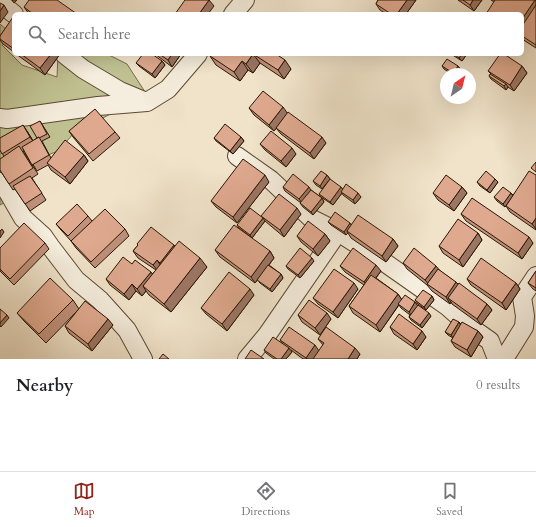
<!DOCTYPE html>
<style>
:root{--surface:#fff;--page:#f2f2f2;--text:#202124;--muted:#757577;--line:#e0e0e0;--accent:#8f2418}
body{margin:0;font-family:Cardo,serif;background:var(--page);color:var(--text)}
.compass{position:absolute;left:440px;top:68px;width:36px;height:36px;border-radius:50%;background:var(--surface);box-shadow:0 4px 16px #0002;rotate:35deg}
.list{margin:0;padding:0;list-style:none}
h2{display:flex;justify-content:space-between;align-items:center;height:52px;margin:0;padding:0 16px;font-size:17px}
h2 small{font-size:13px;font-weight:400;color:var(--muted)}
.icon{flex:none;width:22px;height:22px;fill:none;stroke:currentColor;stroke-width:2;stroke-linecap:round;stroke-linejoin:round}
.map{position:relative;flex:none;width:536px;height:359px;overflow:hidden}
.search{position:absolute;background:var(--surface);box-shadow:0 4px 16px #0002;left:12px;right:12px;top:12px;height:44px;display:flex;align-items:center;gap:10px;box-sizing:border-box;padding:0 14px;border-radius:6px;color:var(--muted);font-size:15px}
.sheet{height:112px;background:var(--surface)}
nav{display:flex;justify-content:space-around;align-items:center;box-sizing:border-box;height:56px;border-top:1px solid var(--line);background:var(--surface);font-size:11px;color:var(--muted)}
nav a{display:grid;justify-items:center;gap:2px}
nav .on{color:var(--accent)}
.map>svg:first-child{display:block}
.green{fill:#c0c192;stroke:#756c4a}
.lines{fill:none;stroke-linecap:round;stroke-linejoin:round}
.street-casing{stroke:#5c4a34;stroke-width:20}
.street{stroke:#f5eddd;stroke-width:18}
.wall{fill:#c0917b;stroke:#2a1702}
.shaded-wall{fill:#9c7664;stroke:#2a1702}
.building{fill:#dfa98f;stroke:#2a1702}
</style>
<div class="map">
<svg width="536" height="359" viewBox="0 0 536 359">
<rect width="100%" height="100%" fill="#f0e3ca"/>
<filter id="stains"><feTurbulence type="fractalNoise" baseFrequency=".005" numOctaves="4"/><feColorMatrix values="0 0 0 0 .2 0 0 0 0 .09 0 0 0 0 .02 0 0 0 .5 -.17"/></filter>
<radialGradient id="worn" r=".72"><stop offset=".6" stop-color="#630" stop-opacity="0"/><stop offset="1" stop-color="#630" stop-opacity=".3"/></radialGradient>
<!-- green -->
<path class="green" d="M0,24l7,6 -5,15 20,20 35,12 1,-23h49l20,10 20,31 -73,38 -16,18 -20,8 -12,32 -26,14z"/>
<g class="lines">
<defs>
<g id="street">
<path d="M0,3l14,11"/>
<path d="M233,14l12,-14"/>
<path d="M64,54l19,15 37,22 24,10"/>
<path d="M0,118l7,1 91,-13 49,-4 21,-13 30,-35"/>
<path d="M237,156l34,24 41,39 26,13 36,23 47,33 26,18 26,23 17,12 7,18"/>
<path d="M0,182l8,10 15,26 20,18 7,10 26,34 24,20 27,30 16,29"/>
<path d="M247,359l20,-24 71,-103"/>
<path d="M504,359l20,-32 1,-11 -3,-19 14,-21"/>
</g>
</defs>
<!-- street casing -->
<use href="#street" class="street-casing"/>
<!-- street -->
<use href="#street" class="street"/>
</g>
<!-- wall -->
<g class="wall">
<path d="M378,0h38l-10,14h-20l-6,-4 -4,-6z"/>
<path d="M458,0h24l-8,11z"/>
<path d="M491,0h44l1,1v47l-14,-9v-25l-28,-12z"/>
<path d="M24,7l53,7h-48z"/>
<path d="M14,17v35l-11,-8 -3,-4v-4z"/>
<path d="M16,54h44l-15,21z"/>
<path d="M155,54h26l-9,13z"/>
<path d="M276,54l15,15 -7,10 -24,-16 -7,10 -5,-3 -8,11 -24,-16 -6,-9z"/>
<path d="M451,54h16l-5,7z"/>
<path d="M162,61l3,4 -10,13 -16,-12 -3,-3z"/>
<path d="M442,66h16l2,3 -3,5h-5l-8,-5z"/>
<path d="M522,66l5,7 -13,18 -6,-4 -2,3 -15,-11 -2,-3 2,-2 -3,-3z"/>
<path d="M249,108l38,5 39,30 -12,16 -33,-25 -5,-6 -2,3 -20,-16z"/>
<path d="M40,121l10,16 -8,4 9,17 33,-3 4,6 -18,23 -19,-14 -3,-5 -11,6 -13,-21 -1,1 15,23 -6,4 14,22 -16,11 -15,-22 -2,1 -13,-20 4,-14 -4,-6 27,-19 6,10 4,-3z"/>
<path d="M69,131l46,1 5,6 -27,23 -20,-24z"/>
<path d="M241,137l3,4 -11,13 -17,-13 -2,-3z"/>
<path d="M260,144l36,10 -10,13 -21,-17z"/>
<path d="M327,175l3,4 -8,10 -6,-4 -3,-4z"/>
<path d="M536,175v55l-26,-18 -4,-6 -1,1 -8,-6 -3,-4 17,-4 2,2z"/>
<path d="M269,182l-32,41 -21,-16 -5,-6z"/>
<path d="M477,182h21l-8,11 -10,-7z"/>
<path d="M283,187l28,3 11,8 2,4 -11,13 -10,-8 -3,-4h1l-16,-12z"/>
<path d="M341,187l1,2 19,8 -6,7 -12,-9 -1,-2 -9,12 -12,-8 -2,-3z"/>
<path d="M462,187l5,6 -13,18 -16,-11 -5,-7z"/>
<path d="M301,214l-17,23 -19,-16 -13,17 -13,-10 -2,-3 25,-8z"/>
<path d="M461,214l72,29 -11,16 -56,-38z"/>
<path d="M88,216l4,5 33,8 4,7 -34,32 -19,-20 -5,-7 -10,-11 -5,-6z"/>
<path d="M328,222l22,1 1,2 42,14 5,7 -12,16 -35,-24 -3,-5 -2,2 -15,-10z"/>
<path d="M478,233l4,7 -19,27 -20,-14 -4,-7z"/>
<path d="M325,234l5,7 -12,15 -17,-14 -4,-6z"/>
<path d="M45,243l4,6 -35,36 -14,-14v-23z"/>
<path d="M138,245l36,1 33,21 -36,45 -22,-17 -3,-4 -4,5 -6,-5 -7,9 -19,-15 -4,-6 26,-15 20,10 4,-4 -18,-12 -5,-7z"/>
<path d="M215,250l55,1 4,7 -5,7 12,9 2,4 -11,14 -12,-9 -2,-3 -3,3 -35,-26z"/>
<path d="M314,261l-14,17 -12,-9 -2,-3z"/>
<path d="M403,263l36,7 19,14 29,20 5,6 -11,15 -29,-21 -1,-2 -1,2 -18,-13 -5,-6 -20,-16z"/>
<path d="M340,266l41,5 -5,7 22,16 4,6 13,2 2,3 14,11 -9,12 -11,-8 -2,-3 1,-2 -9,-7 -2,-3 -19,27 -27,-19 -4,-7 15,-21 -19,-13z"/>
<path d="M536,271v20l-3,-2 -5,-6z"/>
<path d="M467,279l49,4 4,6 -14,21 -35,-25z"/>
<path d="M358,289l-20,29 -20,-14 -5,-6z"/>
<path d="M254,295l-27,36 -21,-17 -5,-6z"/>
<path d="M432,296l2,4 -8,10 -8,-6 -3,-4z"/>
<path d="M73,300l6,9 34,16 -21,26 -23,-18 -4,-7 14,-17 -33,34 -22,-22 -7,-8z"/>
<path d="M298,315l33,4 -11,16 -18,-13z"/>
<path d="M459,322l2,2 17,7 5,6 -12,20 -16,-10 -4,-6 2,-3 -5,-3 -3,-3z"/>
<path d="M390,327l36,10 -9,13 -23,-16z"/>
<path d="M318,339l42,15 -3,5h-54l-12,-9 1,2 -6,7h-12l-8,-6 -2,-3 19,-6 -3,-4 39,11 4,-6z"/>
</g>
<!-- shaded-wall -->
<g class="shaded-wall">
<path d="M12,0h5l-3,3z"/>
<path d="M209,0l5,6 -6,8h-9z"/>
<path d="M407,0h9l-10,14h-9z"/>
<path d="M473,0h9l-8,11 -4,-6z"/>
<path d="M535,0l1,1v10l-14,21v-13z"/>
<path d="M4,5l4,7 -8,11v-12z"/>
<path d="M51,54h9l-15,21 -5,-7z"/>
<path d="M172,54h9l-9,13 -4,-7z"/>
<path d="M253,54l7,9 -7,10 -7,-9z"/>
<path d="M462,54h5l-5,7 -3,-3z"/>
<path d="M285,60l6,9 -7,10 -6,-9z"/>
<path d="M162,61l3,4 -10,13 -3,-4z"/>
<path d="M242,61l6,9 -8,11 -6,-9z"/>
<path d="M458,66l2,3 -3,5h-3l-1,-1z"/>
<path d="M522,66l5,7 -13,18 -4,-6z"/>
<path d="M506,84l2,3 -2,3 -2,-4z"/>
<path d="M283,107l5,7 -14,17 -5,-6z"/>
<path d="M23,125l4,6 8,13 -5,-7z"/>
<path d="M241,137l3,4 -11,13 -3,-3z"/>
<path d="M322,137l4,6 -12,16 -4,-6z"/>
<path d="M292,148l4,6 -10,13 -5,-6z"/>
<path d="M84,155l4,6 -18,23 -5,-7z"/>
<path d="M265,175l4,7 -32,41 -4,-6z"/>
<path d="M327,175l3,4 -8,10 -2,-3z"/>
<path d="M495,179l3,3 -8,11 -3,-3z"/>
<path d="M309,187l2,3 -9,13 -3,-4z"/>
<path d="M341,187l3,4 -3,1 1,1 -9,12 -3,-3z"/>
<path d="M462,187l5,6 -13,18 -5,-6z"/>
<path d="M358,193l3,4 -6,7 -2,-4z"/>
<path d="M511,193l2,3 -8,11 -2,-3z"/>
<path d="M322,198l2,4 -11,13 -2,-3z"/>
<path d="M297,208l4,6 -17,23 -4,-7z"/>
<path d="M263,218l2,3 -13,17 -2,-3z"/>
<path d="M536,218v11l-4,-5z"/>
<path d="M350,223l2,3 -5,5 1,2 -2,2 -2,-3z"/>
<path d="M2,229l2,3 -4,6v-7z"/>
<path d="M478,233l4,7 -19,27 -4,-7z"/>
<path d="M325,234l5,7 -12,15 -5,-7z"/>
<path d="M529,237l4,6 -11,16 -4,-6z"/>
<path d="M393,239l5,7 -12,16 -4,-6z"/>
<path d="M174,245l4,7 -14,17 -4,-6z"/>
<path d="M270,251l4,7 -19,25 -4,-6z"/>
<path d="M200,258l7,9 -36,45 -7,-8z"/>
<path d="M312,258l2,3 -14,17 -2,-3z"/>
<path d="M157,260l4,6 -3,5 -5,-6z"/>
<path d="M376,265l5,6 -13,17 -4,-6z"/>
<path d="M436,266l5,6 -11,14 -5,-6z"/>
<path d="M151,272l4,6 -12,8 3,5 -4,5 -5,-7z"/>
<path d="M281,274l2,4 -11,14 -2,-3z"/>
<path d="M456,282l5,6 -13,10 3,4 -1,2 -4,-7z"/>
<path d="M354,283l4,6 -20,29 -5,-6z"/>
<path d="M516,283l4,6 -14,21 -4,-7z"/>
<path d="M132,284l4,7 -7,9 -5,-6z"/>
<path d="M250,289l4,6 -27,36 -5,-7z"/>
<path d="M398,294l4,6 -22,32 -4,-7z"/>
<path d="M432,296l2,4 -8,10 -2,-3z"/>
<path d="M415,302l3,4 -7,9 -2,-3z"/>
<path d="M487,304l5,6 -11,15 -4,-6z"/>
<path d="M327,313l4,6 -11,16 -5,-7z"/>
<path d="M429,313l2,3 -9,12 -2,-3z"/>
<path d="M7,315l2,3 -8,9 -1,-1v-3z"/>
<path d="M108,319l5,6 -21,26 -4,-7z"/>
<path d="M459,322l2,4 -7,13 -3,-4z"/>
<path d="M422,331l4,6 -9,13 -4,-6z"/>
<path d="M478,331l5,6 -12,20 -4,-7z"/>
<path d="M315,345l4,6 -5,8h-7l-1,-1z"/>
<path d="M289,348l3,4 -6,7h-5z"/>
<path d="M355,348l5,6 -3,5h-9z"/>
</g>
<!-- building -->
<g class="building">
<path d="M29,0h28l20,14h-44l-9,-7z"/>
<path d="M185,0h24l-10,14h-24z"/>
<path d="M378,0h29l-10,14h-6l-15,-10z"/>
<path d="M463,0h10l-3,5z"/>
<path d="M495,0h40l-13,19v-5h-36z"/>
<path d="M0,3l4,2 -4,6z"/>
<path d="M536,5v40l-14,-9v-10z"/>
<path d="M13,17h1v32l-14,-10v-3z"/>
<path d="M21,54h30l-11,14z"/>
<path d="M143,54h9l10,7 -10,13 -16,-11z"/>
<path d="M159,54h13l-4,6z"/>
<path d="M212,54h64l9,6 -7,10 -25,-16 -7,10 -4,-3 -8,11 -24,-16z"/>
<path d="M454,54h8l-3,4z"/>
<path d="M500,54h4l18,12 -12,19 -22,-14z"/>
<path d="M447,59l11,7 -5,7 -11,-7z"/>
<path d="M490,74l16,10 -2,2 -15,-10z"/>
<path d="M263,91l20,16 -14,18 -20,-17z"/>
<path d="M95,109l20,23 -26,22 -20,-23z"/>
<path d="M288,112l34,25 -12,16 -34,-25z"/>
<path d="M40,121l7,13 -8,4v-1l-2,1 -7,-12z"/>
<path d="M225,124l16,13 -11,14 -16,-13z"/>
<path d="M23,125l7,12 -28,17 -2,-4v-12z"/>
<path d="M271,131l21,17 -11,13 -21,-17z"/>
<path d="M39,137l10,18 -17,10 -10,-18z"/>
<path d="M65,140l19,15 -19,22 -18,-14z"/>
<path d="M19,146l14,22 -24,16 -9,-14v-11z"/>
<path d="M243,159l22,16 -32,42 -22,-16z"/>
<path d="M536,162v10l-5,-4z"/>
<path d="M321,171l6,4 -7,11 -7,-5z"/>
<path d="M486,171l9,8 -8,11 -10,-8z"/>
<path d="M529,171l7,4v43l-4,6 -26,-18z"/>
<path d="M293,174l16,13 -10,12 -16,-12z"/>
<path d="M446,175l16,12 -13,18 -16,-12z"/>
<path d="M30,176l12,17 -17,11 -12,-18z"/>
<path d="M330,179l11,8 -11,15 -11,-8z"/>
<path d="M346,184l12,9 -5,7 -12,-8z"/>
<path d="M503,187l8,6 -8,11 -9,-7z"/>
<path d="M311,190l11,8 -11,14 -11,-9z"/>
<path d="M279,194l18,14 -17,22 -19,-14z"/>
<path d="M472,198l57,39 -11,16 -57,-39z"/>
<path d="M77,204l11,12 -20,20 -12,-12z"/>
<path d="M250,208l13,10 -13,17 -13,-10z"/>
<path d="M105,209l20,20 -34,33 -20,-21z"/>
<path d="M335,212l15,11 -6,9 -16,-10z"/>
<path d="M358,215l35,24 -11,17 -35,-25z"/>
<path d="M458,219l20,14 -19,27 -20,-14z"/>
<path d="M308,221l17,13 -12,15 -16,-13z"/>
<path d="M24,223l21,20 -35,36 -10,-10v-21z"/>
<path d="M234,225l36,26 -19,26 -36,-27z"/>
<path d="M151,227l23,18 -14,18 -3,-3 -4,5 -20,-14 5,-6 -1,-1z"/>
<path d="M179,241l21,17 -36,46 -21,-18z"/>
<path d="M300,248l12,10 -14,17 -12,-9z"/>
<path d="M353,248l23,17 -12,17 -24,-16z"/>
<path d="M414,248l22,18 -11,14 -22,-17z"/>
<path d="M123,257l9,7 3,-4 16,12 -14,17 -5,-5 -8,10 -18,-15z"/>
<path d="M481,258l35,25 -14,20 -35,-24z"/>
<path d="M268,265l13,9 -11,15 -13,-9z"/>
<path d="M334,269l20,14 -21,29 -20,-14z"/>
<path d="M438,269l18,13 -10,15 -19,-13z"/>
<path d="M536,271v17l-8,-5z"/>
<path d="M229,272l21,17 -28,35 -21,-16z"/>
<path d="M371,275l27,19 -22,31 -27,-19z"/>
<path d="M50,278l23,22 -34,34 -22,-21z"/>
<path d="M459,283l28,21 -10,15 -29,-21z"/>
<path d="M423,290l9,6 -8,11 -9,-7z"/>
<path d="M405,295l10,7 -6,10 -11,-8z"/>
<path d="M309,300l18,13 -12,15 -17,-13z"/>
<path d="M85,301l23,18 -20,25 -23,-18z"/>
<path d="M418,305l11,8 -9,12 -11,-8z"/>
<path d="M0,309l7,6 -7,8z"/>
<path d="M399,314l23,17 -9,13 -23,-17z"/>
<path d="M453,319l6,3 -8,13 -6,-3z"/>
<path d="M462,322l16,9 -11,19 -16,-9z"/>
<path d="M289,327l26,18 -9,13 -26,-18z"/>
<path d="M326,327l29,21 -7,11h-35l11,-16 -6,-4z"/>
<path d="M273,337l16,11 -8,11h-4l-13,-9z"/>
<path d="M251,350l13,9h-19z"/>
<path d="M163,354l6,5h-10z"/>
</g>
<rect width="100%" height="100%" filter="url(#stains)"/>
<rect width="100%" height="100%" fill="url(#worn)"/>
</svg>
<svg class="compass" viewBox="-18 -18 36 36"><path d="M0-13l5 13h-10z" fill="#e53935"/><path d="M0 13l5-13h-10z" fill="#757577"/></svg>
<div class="search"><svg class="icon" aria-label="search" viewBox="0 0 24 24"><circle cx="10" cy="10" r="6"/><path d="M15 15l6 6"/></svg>Search here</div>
</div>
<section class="sheet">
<h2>Nearby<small>0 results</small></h2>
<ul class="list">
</ul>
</section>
<nav>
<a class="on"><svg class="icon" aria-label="map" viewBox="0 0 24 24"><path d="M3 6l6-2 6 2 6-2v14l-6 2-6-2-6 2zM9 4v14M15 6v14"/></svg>Map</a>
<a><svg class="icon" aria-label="directions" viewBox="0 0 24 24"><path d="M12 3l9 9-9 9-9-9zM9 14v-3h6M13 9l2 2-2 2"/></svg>Directions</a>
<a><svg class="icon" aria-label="saved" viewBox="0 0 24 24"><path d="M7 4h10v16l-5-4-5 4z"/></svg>Saved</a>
</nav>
